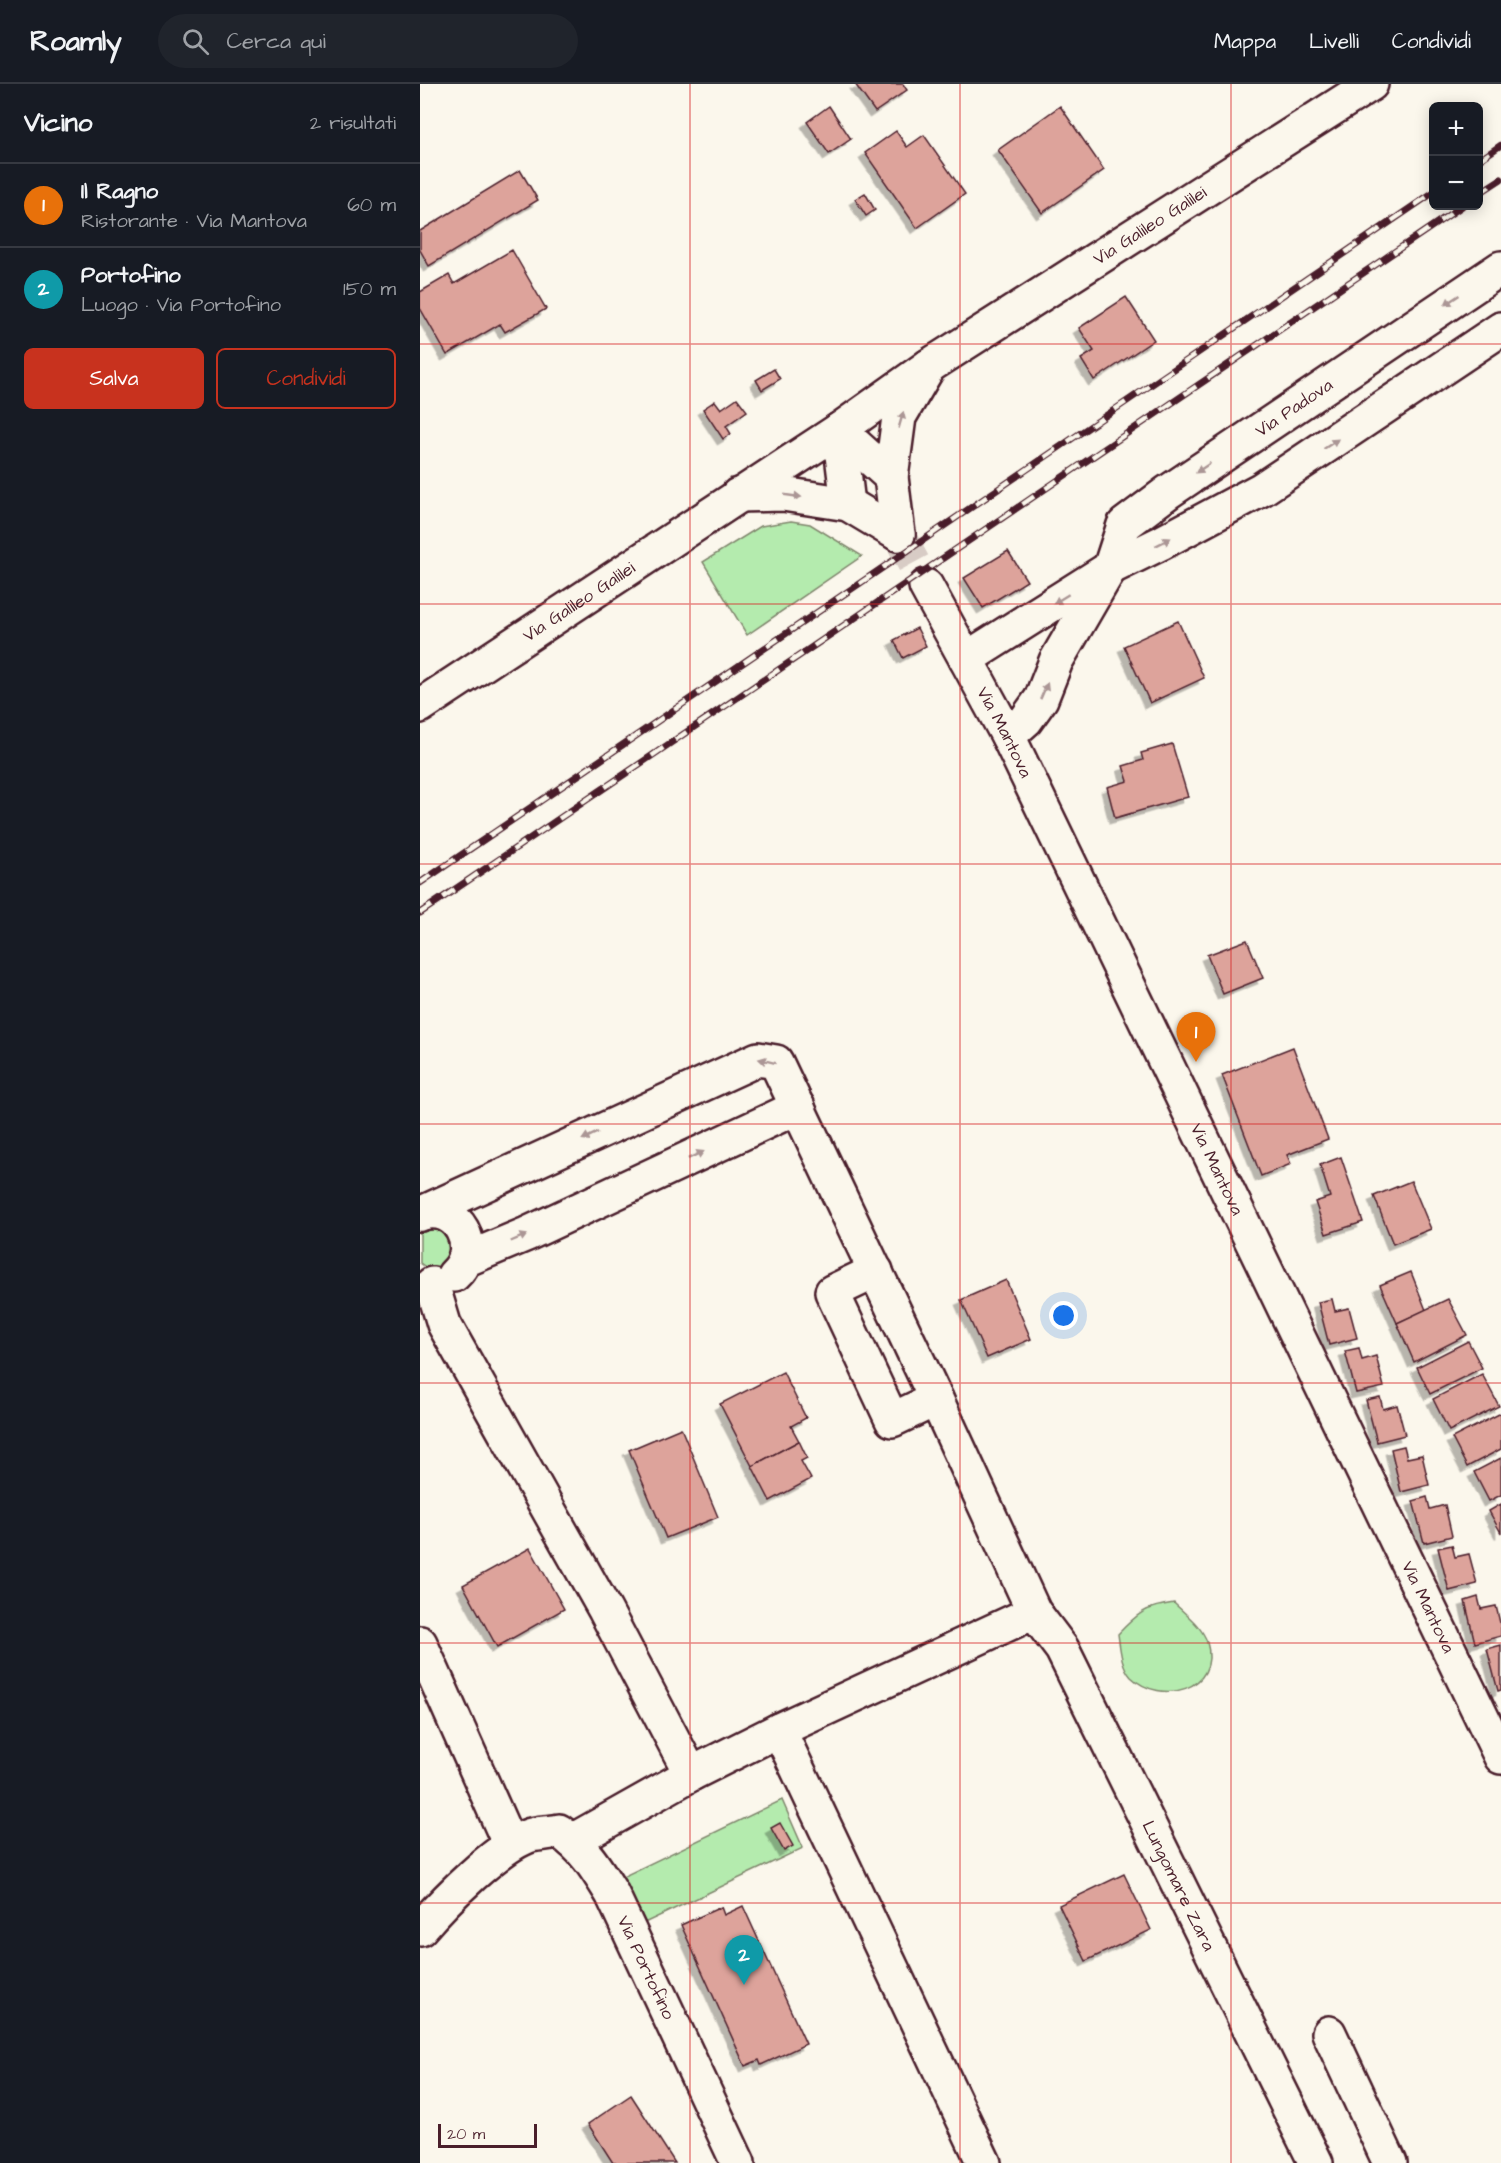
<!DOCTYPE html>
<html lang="it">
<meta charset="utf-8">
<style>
:root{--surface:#171b24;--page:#20242c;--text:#f1f3f6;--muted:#9ea1a6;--line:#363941;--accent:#c8321e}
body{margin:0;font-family:"Architects Daughter",sans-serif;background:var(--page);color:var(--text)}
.controls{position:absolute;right:18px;top:18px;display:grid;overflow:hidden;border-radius:9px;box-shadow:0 3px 15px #0003}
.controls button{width:54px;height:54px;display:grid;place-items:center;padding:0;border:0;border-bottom:2px solid var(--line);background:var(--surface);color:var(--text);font:30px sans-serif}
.scale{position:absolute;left:18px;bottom:15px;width:99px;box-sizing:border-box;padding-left:6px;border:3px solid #4a1f2b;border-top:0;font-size:16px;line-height:21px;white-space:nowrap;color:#4a1f2b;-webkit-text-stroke:4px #fbf7ec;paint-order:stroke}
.you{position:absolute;left:644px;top:1232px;width:21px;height:21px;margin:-15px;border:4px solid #fff;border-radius:50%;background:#1a73e8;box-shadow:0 0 0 9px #1a73e833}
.badge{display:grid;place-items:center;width:39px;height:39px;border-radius:50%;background:var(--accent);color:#fff;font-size:20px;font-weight:700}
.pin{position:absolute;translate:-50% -50px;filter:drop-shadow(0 2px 3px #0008)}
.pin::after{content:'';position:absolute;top:32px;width:21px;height:18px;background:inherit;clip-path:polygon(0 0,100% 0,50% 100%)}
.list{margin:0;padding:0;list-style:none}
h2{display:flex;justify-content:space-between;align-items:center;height:78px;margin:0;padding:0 24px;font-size:26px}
h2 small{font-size:20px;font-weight:400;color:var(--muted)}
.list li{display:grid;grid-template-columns:39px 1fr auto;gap:18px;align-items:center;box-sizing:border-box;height:84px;padding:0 24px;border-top:2px solid var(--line)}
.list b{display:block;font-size:22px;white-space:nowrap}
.list p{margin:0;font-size:20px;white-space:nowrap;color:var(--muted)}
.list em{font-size:20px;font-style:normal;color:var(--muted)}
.actions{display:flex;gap:12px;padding:18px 24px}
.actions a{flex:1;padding:14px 0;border:2px solid var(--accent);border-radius:9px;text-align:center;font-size:21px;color:var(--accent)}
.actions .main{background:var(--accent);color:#fff}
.icon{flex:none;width:33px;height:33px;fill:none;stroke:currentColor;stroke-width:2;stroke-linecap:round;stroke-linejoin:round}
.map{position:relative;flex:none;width:1081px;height:2079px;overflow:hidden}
header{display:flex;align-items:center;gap:36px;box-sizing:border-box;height:84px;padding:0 30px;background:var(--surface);border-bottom:2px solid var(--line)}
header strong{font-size:28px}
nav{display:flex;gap:33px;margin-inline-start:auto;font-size:21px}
.search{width:420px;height:54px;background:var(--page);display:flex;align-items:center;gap:15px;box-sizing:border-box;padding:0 21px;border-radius:33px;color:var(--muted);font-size:22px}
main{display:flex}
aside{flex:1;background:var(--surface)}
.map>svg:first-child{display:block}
.green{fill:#b4ebae;stroke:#7f856c;stroke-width:1.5}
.building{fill:#dda39b;stroke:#4a1f2b;stroke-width:1.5;filter:url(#shadow)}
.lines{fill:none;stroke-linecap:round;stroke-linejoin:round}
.minor-tunnel{stroke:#d8ccc5;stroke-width:33;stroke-dasharray:33 16;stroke-linecap:butt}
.minor-casing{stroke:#4a1f2b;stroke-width:38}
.major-casing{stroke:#4a1f2b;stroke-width:38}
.minor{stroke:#fbf7ec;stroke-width:33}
.major{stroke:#fbf7ec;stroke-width:33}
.rail-casing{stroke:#4a1f2b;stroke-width:7}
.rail{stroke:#fbf7ec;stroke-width:4.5;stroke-dasharray:14;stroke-linecap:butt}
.oneway{fill:#ab9695}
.grid{fill:none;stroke:#d62828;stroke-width:1.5;stroke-opacity:0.55}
.labels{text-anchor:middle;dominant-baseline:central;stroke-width:4.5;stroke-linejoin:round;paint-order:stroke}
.street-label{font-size:18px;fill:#4a1f2b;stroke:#fbf7ec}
</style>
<header>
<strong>Roamly</strong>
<div class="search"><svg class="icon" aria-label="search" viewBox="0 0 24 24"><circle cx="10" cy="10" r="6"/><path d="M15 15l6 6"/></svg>Cerca qui</div>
<nav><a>Mappa</a><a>Livelli</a><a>Condividi</a></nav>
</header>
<main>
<aside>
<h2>Vicino<small>2 risultati</small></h2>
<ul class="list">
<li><span class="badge" style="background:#e8710a">1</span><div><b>Il Ragno</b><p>Ristorante · Via Mantova</p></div><em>60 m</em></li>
<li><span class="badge" style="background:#0f9aa8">2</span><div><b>Portofino</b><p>Luogo · Via Portofino</p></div><em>150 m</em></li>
</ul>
<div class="actions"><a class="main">Salva</a><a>Condividi</a></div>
</aside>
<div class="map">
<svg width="1081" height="2079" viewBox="0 0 1081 2079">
<defs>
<filter id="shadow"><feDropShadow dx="-5.5" dy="5.5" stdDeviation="0" flood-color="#0004"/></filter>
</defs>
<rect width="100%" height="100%" fill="#fbf7ec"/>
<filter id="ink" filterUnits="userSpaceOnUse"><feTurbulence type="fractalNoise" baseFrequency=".0167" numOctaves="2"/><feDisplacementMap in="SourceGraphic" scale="12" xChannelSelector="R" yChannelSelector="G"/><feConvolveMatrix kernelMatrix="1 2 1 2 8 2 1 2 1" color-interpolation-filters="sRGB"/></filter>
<g filter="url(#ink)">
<!-- green -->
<g class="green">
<path d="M371,437l19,3 52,32 -115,79 -44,-73 58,-36z"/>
<path d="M14,1142l21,16 -10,25c-9,3 -17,3 -25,-4v-32z"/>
<path d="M754,1519c11,11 28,23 33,39 14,48 -46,64 -76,35 -10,-11 -11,-29 -13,-43 20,-21 27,-27 56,-31z"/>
<path d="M362,1716l21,48 -165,78 -22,-46z"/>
</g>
<!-- building -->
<g class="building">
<path d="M435,0h48l4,6 -32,22z"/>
<path d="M409,22l22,33 -22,15 -22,-32z"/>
<path d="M640,22l44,64 -62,43 -44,-63z"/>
<path d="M476,47l11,16 17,-12 41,59 -48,34 -52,-75z"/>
<path d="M100,86l18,30 -109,66 -9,-16v-19z"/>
<path d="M445,109l10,17 -9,6 -11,-17z"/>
<path d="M92,166l34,59 -41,23 -5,-8 -53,31 -27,-47v-16l29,-17 5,9z"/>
<path d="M706,213l28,43 -60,40 -13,-21 13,-8 -15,-23z"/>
<path d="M354,285l6,10 -18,11 -6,-10z"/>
<path d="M317,314l10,13 -21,15 5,8 -8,5 -20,-30 12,-8 6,8z"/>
<path d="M588,467l19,30 -44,27 -19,-30z"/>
<path d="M758,537l26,57 -54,25 -26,-57z"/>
<path d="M497,544l9,18 -23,12 -9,-18z"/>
<path d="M752,660l16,53 -73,21 -8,-31 21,-6 -5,-15 20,-6 -2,-7z"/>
<path d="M827,856l16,38 -40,16 -16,-39z"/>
<path d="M873,963l35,92 -41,16 4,9 -30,12 -39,-101z"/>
<path d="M921,1073l22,65 -37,12 -11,-32 15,-5 -10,-32z"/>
<path d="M991,1097l20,48 -38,15 -19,-48z"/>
<path d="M991,1188l15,38 -29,13 -17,-38z"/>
<path d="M586,1196l25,59 -44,19 -26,-58z"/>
<path d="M912,1215l3,12 14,-3 8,30 -28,7 -11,-43z"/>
<path d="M1028,1215l19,36 -53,27 -17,-39z"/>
<path d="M1048,1257l14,27 -52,26 -13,-27z"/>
<path d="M939,1264l3,12 14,-4 8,31 -28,6 -11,-42z"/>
<path d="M363,1288l23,46 -15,8 8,15 -47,25 -32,-62z"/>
<path d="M1062,1290l17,32 -50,25 -16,-32z"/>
<path d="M960,1313l3,12 14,-4 8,30 -28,7 -11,-42z"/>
<path d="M1081,1329v36l-34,18 -15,-29z"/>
<path d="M261,1344l37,89 -52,21 -37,-88z"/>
<path d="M379,1357l8,17 -6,3 10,18 -41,22 -18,-35z"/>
<path d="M984,1362l3,12 15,-3 7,30 -28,7 -10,-43z"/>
<path d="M1081,1374v37l-12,6 -15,-29z"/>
<path d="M1007,1413l3,12 15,-4 7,31 -28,7 -11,-42z"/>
<path d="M1081,1420v29l-12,-22z"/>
<path d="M1032,1461l3,12 14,-3 8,30 -28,7 -11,-43z"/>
<path d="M110,1464l34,61 -67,38 -34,-62z"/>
<path d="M1058,1513l3,12 15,-3 5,21v9l-26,7 -10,-42z"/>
<path d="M1081,1561v45l-3,1 -11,-42z"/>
<path d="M360,1739l13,23 -9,5 -13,-23z"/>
<path d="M704,1790l27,56 -65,31 -27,-56z"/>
<path d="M323,1822l63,138 -45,21 -2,-5 -14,6 -64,-141 40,-18 3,8z"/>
<path d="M211,2011l44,68h-62l-25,-39z"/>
</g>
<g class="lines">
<!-- minor-tunnel -->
<path class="minor-tunnel" d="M478,450l28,52"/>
<defs>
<g id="minor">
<path d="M419,346l9,74"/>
<path d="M419,346l52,47"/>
<path d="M318,411l45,-1 65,10 50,30"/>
<path d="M478,450l-7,-57 8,-60 30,-51"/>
<path id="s1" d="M506,502l82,150 493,1021"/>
<path d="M546,575l144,-91 51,-25 101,-54 239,-160"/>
<path id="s2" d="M588,652l18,-16 15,-21 15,-38 54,-93 14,-43 44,-33 333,-224"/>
<path id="s3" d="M0,1130l338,-155 18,3 160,337 98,213 28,37 254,514"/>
<path d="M0,1130c38,-13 63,35 34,61"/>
<path d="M45,1176l62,-26 271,-127"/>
<path d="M456,1187l-44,21 60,128 44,-21"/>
<path d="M12,1200l12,40 161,286 86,164"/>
<path d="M0,1559l90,202"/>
<path d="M359,1646l205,433"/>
<path d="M152,1757l119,-67 88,-44 255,-118"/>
<path id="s4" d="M0,1845c23,-27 79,-84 111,-94 9,-2 19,-2 28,-4 26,18 37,37 53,63l126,269"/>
<path d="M909,1949l61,130"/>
</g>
<g id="major">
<path id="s5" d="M0,622l419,-276 90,-64 442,-282"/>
</g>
</defs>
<!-- minor casing -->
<use href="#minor" class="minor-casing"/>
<!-- major casing -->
<use href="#major" class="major-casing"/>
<!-- minor -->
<use href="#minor" class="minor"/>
<!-- major -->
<use href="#major" class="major"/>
<defs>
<g id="rail">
<path d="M1058,77l23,-16"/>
<path d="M1058,110l23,-15"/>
<path d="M0,799l1014,-691"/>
<path d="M0,829l1042,-707"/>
</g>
</defs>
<!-- rail casing -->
<use href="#rail" class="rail-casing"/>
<!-- rail -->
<use href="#rail" class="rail"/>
</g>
<!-- one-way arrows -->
<defs><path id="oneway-solid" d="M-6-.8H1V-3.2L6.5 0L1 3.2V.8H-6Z" transform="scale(1.5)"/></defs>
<g class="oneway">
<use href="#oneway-solid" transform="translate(1032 216) rotate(146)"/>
<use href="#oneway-solid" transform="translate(481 336) rotate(-74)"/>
<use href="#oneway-solid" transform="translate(911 360) rotate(-34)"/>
<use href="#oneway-solid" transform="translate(783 384) rotate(146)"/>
<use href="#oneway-solid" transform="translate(373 412) rotate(8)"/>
<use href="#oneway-solid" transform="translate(743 458) rotate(-27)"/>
<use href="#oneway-solid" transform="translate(641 515) rotate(148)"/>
<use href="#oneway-solid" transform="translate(624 607) rotate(-66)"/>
<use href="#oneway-solid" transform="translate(347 977) rotate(-166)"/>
<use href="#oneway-solid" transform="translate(170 1052) rotate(155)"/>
<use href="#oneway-solid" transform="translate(276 1071) rotate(-25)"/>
<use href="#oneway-solid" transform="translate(99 1154) rotate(-23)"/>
</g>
</g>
<!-- grid -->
<path class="grid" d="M270,0v2079M540,0v2079M811,0v2079M0,260h1081M0,520h1081M0,780h1081M0,1040h1081M0,1299h1081M0,1559h1081M0,1819h1081"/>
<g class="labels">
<!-- street labels -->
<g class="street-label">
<text stroke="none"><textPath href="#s5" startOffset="874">Via Galileo Galilei</textPath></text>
<text stroke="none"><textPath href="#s2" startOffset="450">Via Padova</textPath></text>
<text stroke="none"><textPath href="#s5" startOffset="190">Via Galileo Galilei</textPath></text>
<text stroke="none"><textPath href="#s1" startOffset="166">Via Mantova</textPath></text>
<text stroke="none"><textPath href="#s1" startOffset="652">Via Mantova</textPath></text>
<text stroke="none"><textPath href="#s1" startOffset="1138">Via Mantova</textPath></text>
<text stroke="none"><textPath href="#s3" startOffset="1308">Lungomare Zara</textPath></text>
<text stroke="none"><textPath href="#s4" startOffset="339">Via Portofino</textPath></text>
</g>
</g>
</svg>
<div class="controls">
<button>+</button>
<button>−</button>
</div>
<div class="scale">20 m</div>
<div class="you"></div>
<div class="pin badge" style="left:776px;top:978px;background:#e8710a">1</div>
<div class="pin badge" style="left:324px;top:1901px;background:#0f9aa8">2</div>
</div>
</main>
